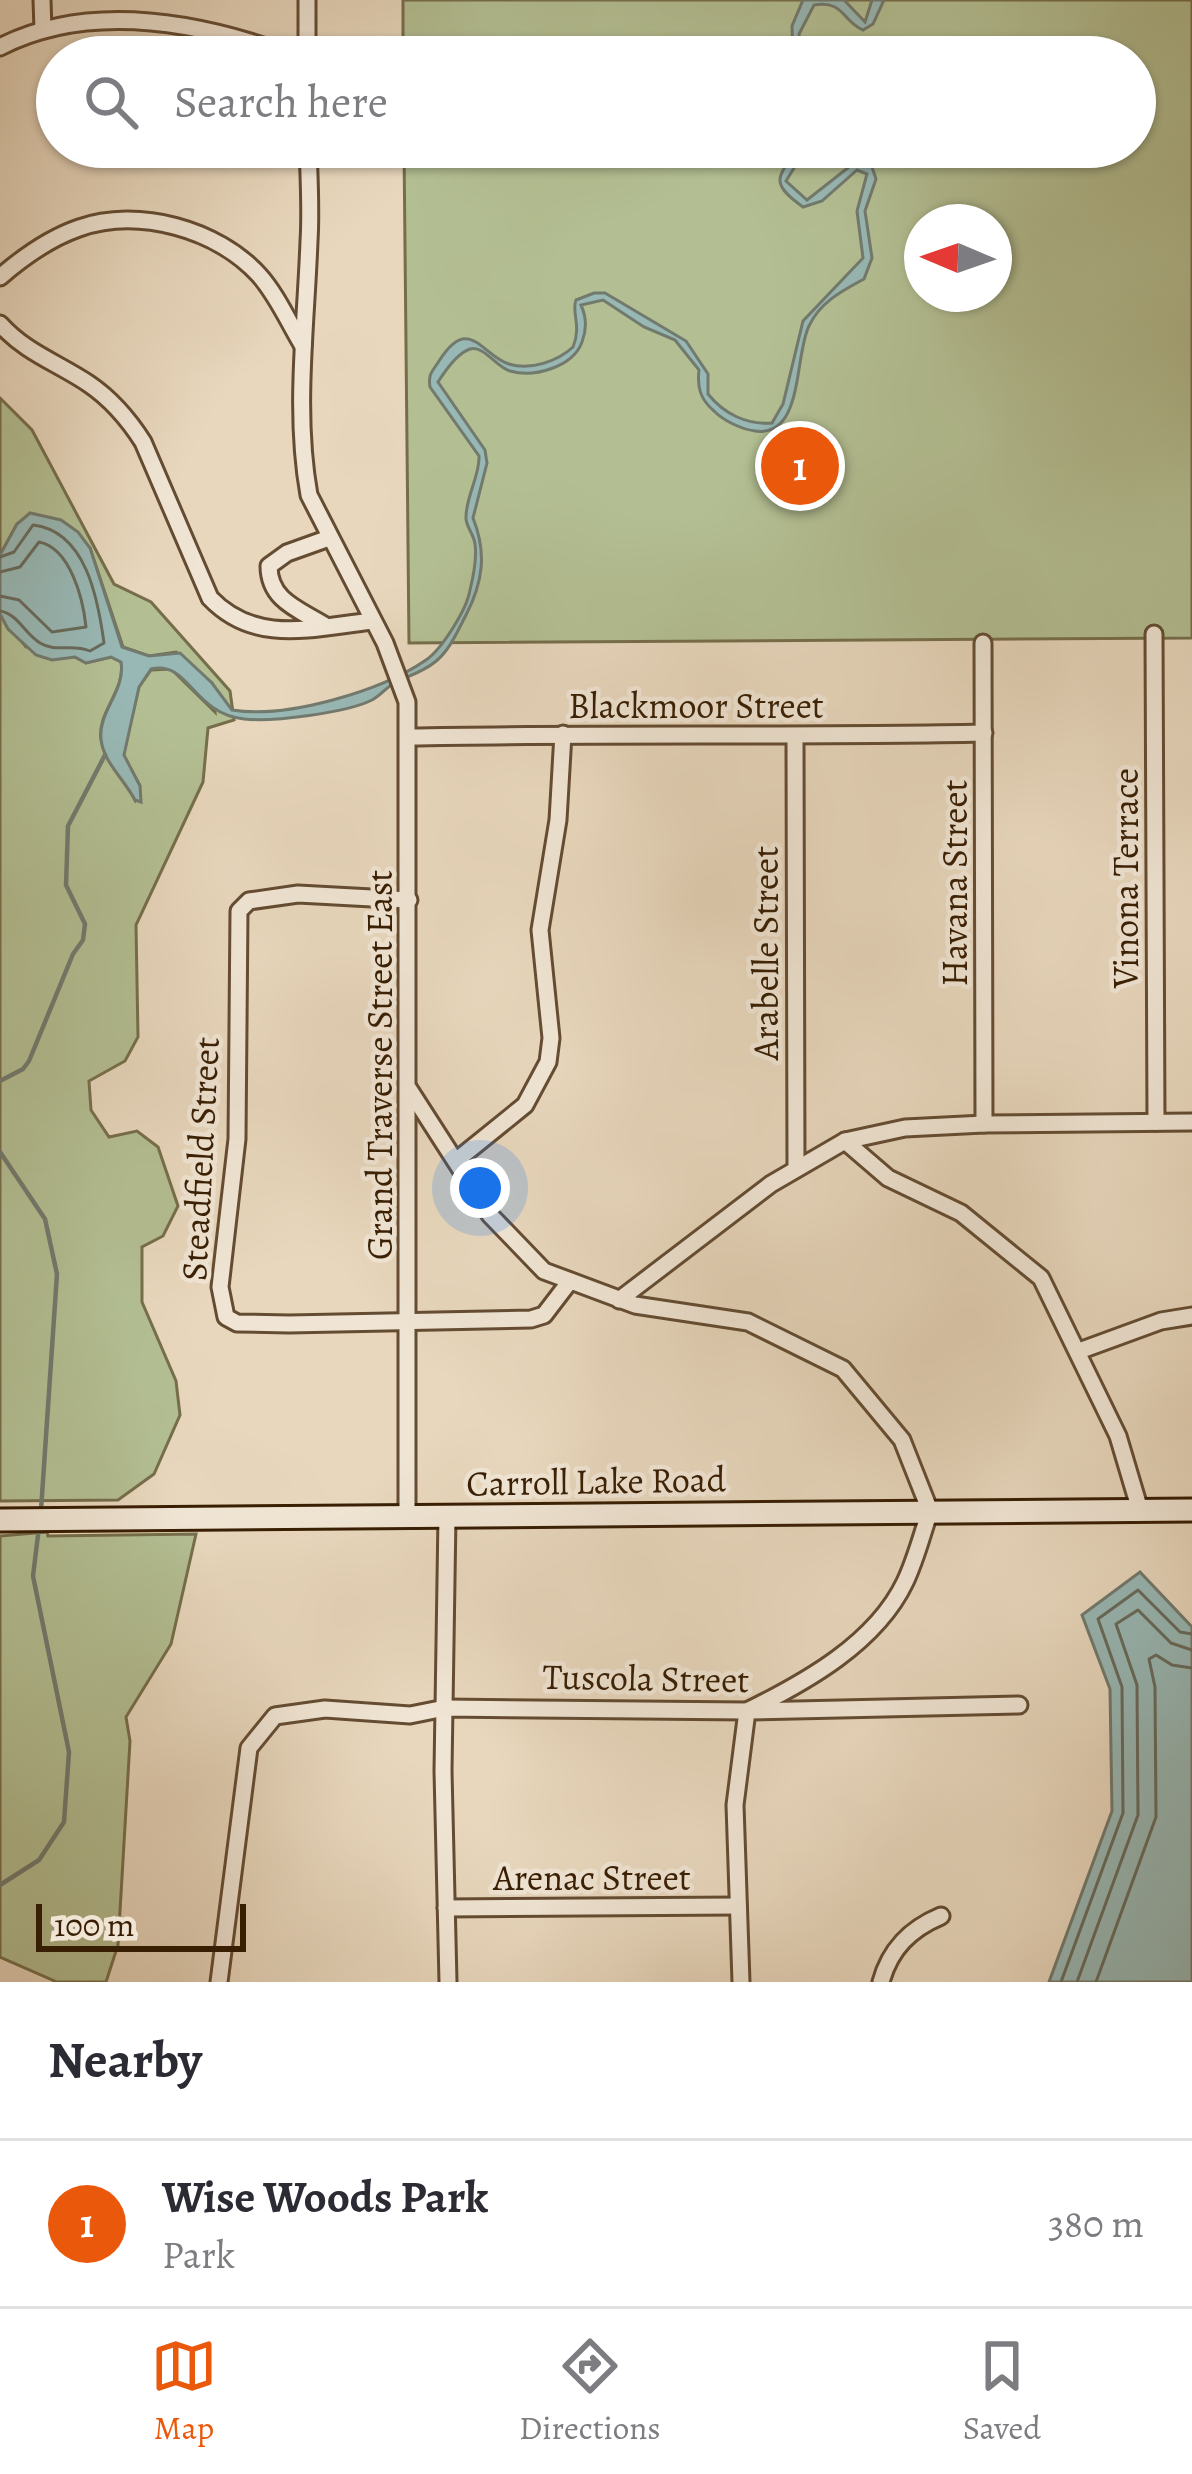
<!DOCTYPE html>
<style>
:root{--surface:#fff;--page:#f7f7f7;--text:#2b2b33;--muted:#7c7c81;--line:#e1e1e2;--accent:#ea580c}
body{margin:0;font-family:Alegreya,serif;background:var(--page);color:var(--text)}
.compass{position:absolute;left:904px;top:204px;width:108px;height:108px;border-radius:50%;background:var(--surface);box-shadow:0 3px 9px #0004;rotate:272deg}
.scale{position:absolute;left:36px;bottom:30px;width:210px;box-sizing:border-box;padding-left:12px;border:6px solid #381e03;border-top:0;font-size:33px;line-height:42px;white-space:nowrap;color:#381e03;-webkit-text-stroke:9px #f0e5d4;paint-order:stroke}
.you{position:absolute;left:480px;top:1188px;width:42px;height:42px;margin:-30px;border:9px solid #fff;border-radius:50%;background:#1a73e8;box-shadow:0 0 0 18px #1a73e833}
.badge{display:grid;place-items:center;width:78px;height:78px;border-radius:50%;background:var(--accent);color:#fff;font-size:39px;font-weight:700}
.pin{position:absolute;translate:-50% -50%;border:6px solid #fff;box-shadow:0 3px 12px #0006}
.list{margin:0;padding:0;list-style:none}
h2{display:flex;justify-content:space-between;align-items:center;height:156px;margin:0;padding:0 48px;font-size:51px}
h2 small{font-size:39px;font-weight:400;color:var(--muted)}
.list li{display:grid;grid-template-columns:78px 1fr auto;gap:36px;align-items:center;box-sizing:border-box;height:168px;padding:0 48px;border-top:3px solid var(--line)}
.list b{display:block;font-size:45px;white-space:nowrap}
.list p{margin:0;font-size:39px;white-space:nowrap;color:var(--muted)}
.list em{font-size:39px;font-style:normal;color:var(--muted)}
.icon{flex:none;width:66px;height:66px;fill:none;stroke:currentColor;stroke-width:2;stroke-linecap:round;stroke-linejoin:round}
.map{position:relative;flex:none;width:1192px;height:1982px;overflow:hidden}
.search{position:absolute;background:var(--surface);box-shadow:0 3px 9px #0004;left:36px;right:36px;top:36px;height:132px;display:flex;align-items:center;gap:30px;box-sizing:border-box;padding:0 42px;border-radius:66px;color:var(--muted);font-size:45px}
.sheet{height:324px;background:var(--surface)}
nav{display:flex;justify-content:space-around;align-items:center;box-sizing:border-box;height:168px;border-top:3px solid var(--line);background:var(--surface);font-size:33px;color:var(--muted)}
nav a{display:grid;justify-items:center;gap:6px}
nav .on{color:var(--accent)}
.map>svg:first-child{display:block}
.green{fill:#b3bf93;stroke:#766e4b;stroke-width:3;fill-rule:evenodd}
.water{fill:#98b8b5;stroke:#727a6e;stroke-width:3}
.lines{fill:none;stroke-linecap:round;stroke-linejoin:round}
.shore{stroke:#686b5c;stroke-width:3}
.stream{stroke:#727a6e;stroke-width:4.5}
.street-casing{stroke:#644c32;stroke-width:21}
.secondary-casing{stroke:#381e03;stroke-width:27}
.street{stroke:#f0e5d4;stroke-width:15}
.secondary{stroke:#f0e5d4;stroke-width:21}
.labels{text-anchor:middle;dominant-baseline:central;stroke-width:9;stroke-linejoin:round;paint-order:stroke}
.street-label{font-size:36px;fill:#381e03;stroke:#f0e5d4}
</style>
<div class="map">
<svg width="1192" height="1982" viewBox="0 0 1192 1982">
<rect width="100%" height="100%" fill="#e8d7bd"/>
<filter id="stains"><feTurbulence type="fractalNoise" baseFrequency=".00167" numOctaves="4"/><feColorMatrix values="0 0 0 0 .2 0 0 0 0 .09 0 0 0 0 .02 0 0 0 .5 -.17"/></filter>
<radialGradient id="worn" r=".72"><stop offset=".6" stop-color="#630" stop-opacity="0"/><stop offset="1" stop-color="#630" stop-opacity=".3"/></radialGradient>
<!-- green -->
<g class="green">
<path d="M403,0h789v638l-783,5 -5,-496h731v-90h-732zM922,222h72v72h-72z"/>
<path d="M0,398l32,32 82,154 37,18 79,89 4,29 -26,8 -5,54 -67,143 2,112 -13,24 -36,20 2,29 18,27 28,-6 21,16 20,59 -15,30 -21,11v55l34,79 4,34 -26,59 -36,26 -118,1v-887l26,33 49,10 11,6 25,-6 10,5c5,28 -24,50 -20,77 3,22 24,42 34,61l5,-14 -17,-31 16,-68 12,-17 20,-1 44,43 -3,-29 -36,-31 -27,4 -26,-9 -33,-99 -7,-6 -66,-18 -17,31z"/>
<path d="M47,1532l1,4 148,-2 -25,110 -45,73 4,24 -12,204 -12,37h-49l-57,-25v-421z"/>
</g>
<!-- water -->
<g class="water">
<path d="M803,0h41l21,22 7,-22h12l-11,24 -10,6c-21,-9 -19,-30 -49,-25l-15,29 2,23h-8l-1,-31z"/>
<path d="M799,147h8l-21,34 21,19 47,-37 10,-1 8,5 4,12 -11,32 7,47 -8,21c-22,12 -44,23 -55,47 -15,30 -5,112 -54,105 -14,-2 -31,-10 -41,-20 -14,-12 -17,-24 -15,-41l-24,-30 -31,-13 -41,-27 -22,5c6,13 6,24 1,37 -9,25 -48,36 -72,29 -13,-3 -26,-26 -40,-22 -13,4 -25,22 -32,33l47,68 2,13 -14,55c14,35 10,64 -7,97 -9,17 -16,35 -31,47 -12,10 -27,14 -41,21 -8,5 -14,13 -22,17 -26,13 -99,22 -128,19 -51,-5 -55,-59 -93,-50l-12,18 -15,68 16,31 1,16 -6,-2c-10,-20 -32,-38 -34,-61 -3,-27 25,-49 20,-77l-10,-5 -25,6 -11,-6 -23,3 -16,-5 -28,-26 -8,-15v-59l17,-31 13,-11 31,7 17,12 12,16 32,99 27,9 31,-3 32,30 20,27c55,9 149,-19 194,-50 16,-11 41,-51 44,-70 3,-12 7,-32 5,-46 -1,-9 -8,-16 -9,-25 -1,-21 14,-43 13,-63l-49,-69c-2,-13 2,-15 9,-26 30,-48 43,-5 70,3 21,7 49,-3 64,-17 9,-21 -2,-35 3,-47l18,-7h11l81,48 22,33v20c16,20 39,31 64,29l11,-19 20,-83 60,-63 -6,-47 10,-37 -10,-4 -35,31 -19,6c-35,-25 -25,-30 -4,-60z"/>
<path d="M1140,1572l52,55v355h-143l63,-171 -2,-122 -28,-74z"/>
</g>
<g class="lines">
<!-- shore -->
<g class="shore">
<path d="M0,557l14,-5 19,-27c53,6 65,74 71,118l-14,8c-18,-8 -34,2 -50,-8 -16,-10 -22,-29 -40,-32"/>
<path d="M0,572l20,-5 19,-25c31,6 44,56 47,85l-34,5 -33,-32 -19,-4"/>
<path d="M1061,1982l62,-169 -1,-126 -24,-68 40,-29 42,42 12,2"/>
<path d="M1077,1982l61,-167 -1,-130 -21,-61 22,-14 33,33 21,7"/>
<path d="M1096,1982l60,-165 -1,-130 -6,-28 7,-4 16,10 20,3"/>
</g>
<!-- stream -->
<g class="stream">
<path d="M0,1081l23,-12 6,-8 44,-107 10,-14 2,-16 -19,-39 2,-59 37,-71"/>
<path d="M0,1152l45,67 12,55 -16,236"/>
<path d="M0,1885l39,-25 25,-38 5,-70 -36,-176 6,-49"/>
</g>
<defs>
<g id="street">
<path d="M42,0l1,30"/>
<path d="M307,0v57"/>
<path d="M0,47c92,-47 203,-24 295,10"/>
<path d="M308,147c1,31 3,63 1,94 -3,84 -15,172 0,254l76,148 22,59v814"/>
<path d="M0,277c22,-19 50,-39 79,-49 59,-21 138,1 180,47 18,20 30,48 44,71"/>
<path d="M0,324c26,29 58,39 89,60 22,15 40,36 54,58l67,156c46,48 104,29 163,23"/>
<path d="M324,625c-26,-16 -55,-25 -55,-59l18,-13 42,-15"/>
<path d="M1154,634l2,488"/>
<path d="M983,643l1,481"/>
<path d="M408,737c192,-4 383,0 576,-4"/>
<path d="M795,737l1,432"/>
<path d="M409,900l-111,-6 -49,7 -10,10 -2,228 -17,148 6,30 11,6 52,1 242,-5 13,-4 26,-34"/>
<path d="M409,1089l81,126 54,56 91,34 113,17 95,47 59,71 28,71c-8,23 -14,48 -25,71 -29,61 -99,100 -158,129l-12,94 6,177"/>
<path d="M845,1141l43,37 73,35 80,65 77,158 22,74"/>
<path d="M457,1160l68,-55 23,-43 3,-24 -11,-108 18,-110 5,-86"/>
<path d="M619,1300l152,-116 74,-43 60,-13 79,-4 208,-2"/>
<path d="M1079,1351l82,-30 31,-5"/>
<path d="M447,1516l-4,255 5,211"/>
<path d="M446,1908l292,-2"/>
<path d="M219,1982l30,-234 26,-32 50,-7 85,6 35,-7 302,3 272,-6"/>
<path d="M881,1982c9,-33 29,-53 60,-66"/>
</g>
<path id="secondary" d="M0,1520l1192,-10"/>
</defs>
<!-- street casing -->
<use href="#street" class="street-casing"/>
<!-- secondary casing -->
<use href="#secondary" class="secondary-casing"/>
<!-- street -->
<use href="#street" class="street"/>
<!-- secondary -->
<use href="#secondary" class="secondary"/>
</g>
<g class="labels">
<!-- street labels -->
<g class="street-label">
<text x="696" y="705">Blackmoor Street</text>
<text transform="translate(1125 878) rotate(-90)">Vinona Terrace</text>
<text transform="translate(954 883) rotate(-90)">Havana Street</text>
<text transform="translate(765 953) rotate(-90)">Arabelle Street</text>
<text transform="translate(379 1065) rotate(-90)">Grand Traverse Street East</text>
<text transform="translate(200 1159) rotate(-87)">Steadfield Street</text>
<text transform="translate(596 1481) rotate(-1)">Carroll Lake Road</text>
<text transform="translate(646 1678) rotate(1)">Tuscola Street</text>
<text x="592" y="1877">Arenac Street</text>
</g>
</g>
<rect width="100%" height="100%" filter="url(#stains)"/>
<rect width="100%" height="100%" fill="url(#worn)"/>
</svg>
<svg class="compass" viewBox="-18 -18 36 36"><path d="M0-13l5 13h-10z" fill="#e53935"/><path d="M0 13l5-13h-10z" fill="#7c7c81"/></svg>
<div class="scale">100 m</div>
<div class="you"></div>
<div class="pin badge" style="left:800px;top:466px">1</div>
<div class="search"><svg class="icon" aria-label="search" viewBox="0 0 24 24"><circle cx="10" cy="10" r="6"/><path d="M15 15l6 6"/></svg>Search here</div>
</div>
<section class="sheet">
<h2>Nearby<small></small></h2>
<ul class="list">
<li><span class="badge">1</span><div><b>Wise Woods Park</b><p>Park</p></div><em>380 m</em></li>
</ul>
</section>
<nav>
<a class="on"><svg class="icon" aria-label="map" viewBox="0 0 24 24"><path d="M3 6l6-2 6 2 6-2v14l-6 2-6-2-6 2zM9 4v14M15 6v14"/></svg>Map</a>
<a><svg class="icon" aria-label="directions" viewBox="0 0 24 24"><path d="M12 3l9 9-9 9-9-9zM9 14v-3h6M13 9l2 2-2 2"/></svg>Directions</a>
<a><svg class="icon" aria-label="saved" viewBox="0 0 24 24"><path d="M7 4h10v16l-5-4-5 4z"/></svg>Saved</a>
</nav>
